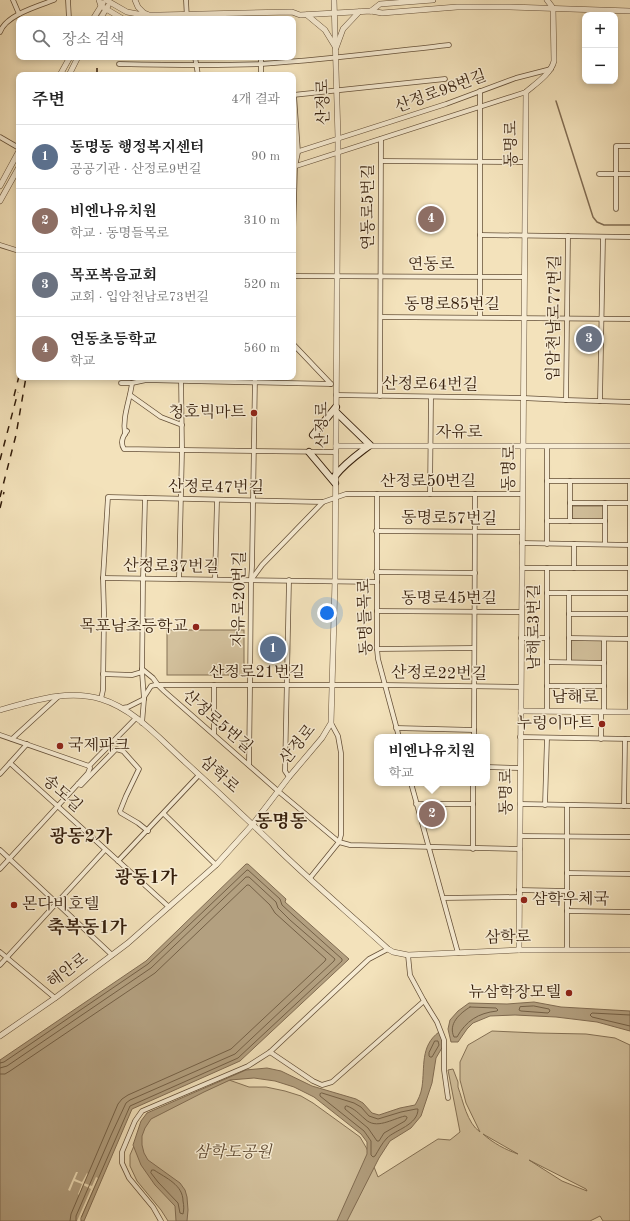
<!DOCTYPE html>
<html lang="ko">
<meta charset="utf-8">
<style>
:root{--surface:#fff;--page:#f2f2f2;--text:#222;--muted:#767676;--line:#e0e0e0;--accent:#8f2418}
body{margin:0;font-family:"Old Standard TT","Noto Serif KR",serif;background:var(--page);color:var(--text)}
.controls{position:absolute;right:12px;top:12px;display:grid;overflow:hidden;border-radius:8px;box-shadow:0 2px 6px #0003}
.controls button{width:36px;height:36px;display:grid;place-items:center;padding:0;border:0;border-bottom:1px solid var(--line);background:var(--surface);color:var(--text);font:20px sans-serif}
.you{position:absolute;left:327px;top:613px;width:14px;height:14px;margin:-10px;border:3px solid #fff;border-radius:50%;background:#1a73e8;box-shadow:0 0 0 6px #1a73e833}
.badge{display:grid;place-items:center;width:26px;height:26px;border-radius:50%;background:var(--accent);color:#fff;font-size:13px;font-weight:700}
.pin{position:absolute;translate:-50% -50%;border:2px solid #fff;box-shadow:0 1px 4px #0006}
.popup{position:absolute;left:374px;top:734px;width:116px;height:52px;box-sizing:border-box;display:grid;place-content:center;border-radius:8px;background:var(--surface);filter:drop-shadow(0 1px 3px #0005);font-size:13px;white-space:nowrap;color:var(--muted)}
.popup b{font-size:15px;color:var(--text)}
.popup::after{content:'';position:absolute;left:50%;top:100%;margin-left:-8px;border:8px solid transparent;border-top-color:var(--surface)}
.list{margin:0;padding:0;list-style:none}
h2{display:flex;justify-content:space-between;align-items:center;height:52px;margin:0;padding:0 16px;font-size:17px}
h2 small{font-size:13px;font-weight:400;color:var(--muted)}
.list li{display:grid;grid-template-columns:26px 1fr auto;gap:12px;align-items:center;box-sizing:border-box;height:64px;padding:0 16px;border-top:1px solid var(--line)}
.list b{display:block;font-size:15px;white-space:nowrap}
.list p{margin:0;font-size:13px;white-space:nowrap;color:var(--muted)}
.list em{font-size:13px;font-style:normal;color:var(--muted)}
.icon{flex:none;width:22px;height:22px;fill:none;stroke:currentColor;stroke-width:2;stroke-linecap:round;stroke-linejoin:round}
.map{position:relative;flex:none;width:630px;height:1221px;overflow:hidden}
.search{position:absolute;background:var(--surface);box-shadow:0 2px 6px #0003;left:16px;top:16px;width:280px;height:44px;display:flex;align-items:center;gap:10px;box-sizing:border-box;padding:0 14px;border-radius:8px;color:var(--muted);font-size:15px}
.panel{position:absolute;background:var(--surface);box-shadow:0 2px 6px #0003;left:16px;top:72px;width:280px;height:308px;border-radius:8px}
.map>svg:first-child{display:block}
.green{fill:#d3c19d;stroke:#847054;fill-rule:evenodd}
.water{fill:#b3a080;stroke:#816c52}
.pier{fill:#f3e2bb}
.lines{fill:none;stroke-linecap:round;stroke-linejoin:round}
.shore{stroke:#746046;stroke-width:1}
.stream{stroke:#816c52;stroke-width:1.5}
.minor-casing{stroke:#655038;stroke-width:5.5}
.tertiary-casing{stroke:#655038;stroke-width:6}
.secondary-casing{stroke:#361f0c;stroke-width:8}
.minor{stroke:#f7ecd3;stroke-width:4}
.tertiary{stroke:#f7ecd3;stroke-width:5}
.secondary{stroke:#f7ecd3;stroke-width:6}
.rail{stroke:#361f0c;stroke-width:1.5;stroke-dasharray:7 7;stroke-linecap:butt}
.poi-dot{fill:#8f2418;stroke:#f7ecd3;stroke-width:1.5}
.labels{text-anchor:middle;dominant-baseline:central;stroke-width:3;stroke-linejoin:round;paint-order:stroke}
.street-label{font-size:16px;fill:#361f0c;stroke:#f7ecd3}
.poi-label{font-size:16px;fill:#361f0c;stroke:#f7ecd3;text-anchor:end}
.park-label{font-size:16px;font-style:italic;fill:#5d4830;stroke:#f7ecd3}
.quarter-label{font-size:18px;font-weight:bold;fill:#361f0c;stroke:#f7ecd3}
</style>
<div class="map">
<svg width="630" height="1221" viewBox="0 0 630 1221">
<rect width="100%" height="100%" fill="#f3e2bb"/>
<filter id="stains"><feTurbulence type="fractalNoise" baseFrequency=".005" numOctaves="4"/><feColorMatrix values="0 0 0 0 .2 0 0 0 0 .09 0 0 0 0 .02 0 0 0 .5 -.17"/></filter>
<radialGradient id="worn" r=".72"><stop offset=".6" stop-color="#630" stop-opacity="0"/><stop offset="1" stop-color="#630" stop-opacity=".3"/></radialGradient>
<!-- green -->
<g class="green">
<path d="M572,506h32v14l-32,-1z"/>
<rect x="167" y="630" width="77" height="45"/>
<rect x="571" y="640" width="32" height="21"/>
<path d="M492,1031l45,2 49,1 29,4 15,7v176h-27l-3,-5 -10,5h-422l-7,-11 -24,-29 -7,-15v-11l13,-30 7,-10 79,-35 20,7h17l19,4 16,5 12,7 47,34 7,12 11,28 60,-38 12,1 10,-8 -12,-62 5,-1 5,13v5c5,14 9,36 22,45l-14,-29 -6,-23v-18l8,-17zM483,1134l35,20c-12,-4 -25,-11 -35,-20zM529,1160l57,29 1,2 -25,-10z"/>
</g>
<!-- water -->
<g class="water">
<path d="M246,864h2l38,35 -1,3 64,57 -1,1 -108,101 -108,48 -48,112h-84v-161l146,-99z"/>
<path d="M534,1002l27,5 69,4v20l-33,-9 -41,-5 -41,-2 -25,1 -17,7 -6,6 -9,13h-7l-3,-13 2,-9 8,-9 11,-8 38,1z"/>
<path d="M439,1032l4,6v8l-7,12 -4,25 -11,33 -10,12 -21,13 -11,17 -32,63h-10l30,-67v-12l-6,-8 -47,-37 -20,-10 -19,-6 -21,-3 -24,2 -26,12 -53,27 -6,9 -3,8v9l2,8 4,7 32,23 5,7 2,7 1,13 -1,11h-11l-1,-15 -20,-21 -14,-20 -8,-20 8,-24 6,-8 99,-43 21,-2 14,3 31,15 44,13 7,4 9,10 7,2 21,-7 15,-3c3,-5 6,-11 7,-18 3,-20 -2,-41 17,-55z"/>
</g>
<!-- pier -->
<path class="pier" d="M76,1172h2l-3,7 7,3 5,-9 1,1 -4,9 8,3 4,-9 2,1 -17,39h1l-1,4h-4l14,-32 -8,-4 -4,10 -1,-1 4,-10 -8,-3 -4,10 -2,-1z"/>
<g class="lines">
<!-- shore -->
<g class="shore">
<path d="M534,1006l15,3 1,2 -2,2 -27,-2 -2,-1 1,-3z"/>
<path d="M470,1007l26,1 2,2 -1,1c-19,2 -31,10 -40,26h-3c-6,-13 5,-23 16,-30z"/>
<path d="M630,1015l-38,-2 -2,2 2,2 38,9"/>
<path d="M435,1041h3l1,4 -7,12h-2l-1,-1v-3z"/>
<path d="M0,1063l4,-1 144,-98 99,-94h1l32,29 2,6 12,11 48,43v2l-104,97 -108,48 -49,112v3"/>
<path d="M0,1068l7,-2 144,-98 95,-91h3l27,25 2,6 12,12 45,39 -1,2 -99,93 -105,46 -4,3 -14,30 -36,83v5"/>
<path d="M0,1074h5l5,-3 145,-98 92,-88h2l21,20 5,8 51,46 -1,2 -94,88 -103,46 -6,4 -4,5 -47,110 -1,7"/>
<path d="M322,1093l32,10 7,4 8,9 9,3 23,-7 15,-3h2c0,16 -23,21 -31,29 -5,5 -9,13 -12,18l-2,1 -2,-2v-14l-7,-10 -44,-35v-2z"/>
<path d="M347,1106c8,3 11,7 18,13 11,11 27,0 40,-3l2,1v1l-2,3 -21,12 -5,8h-2l-9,-13 -23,-19v-2z"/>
<path d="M152,1170h2c12,8 29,15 29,31 1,5 1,9 0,13l-3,-1 -2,-10 -20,-21 -7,-9z"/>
</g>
<!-- stream -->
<path class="stream" d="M556,101l37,116 4,5 7,3h26"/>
<defs>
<g id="minor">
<path d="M13,0l6,14"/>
<path d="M68,0l1,19"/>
<path d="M186,0l1,19"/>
<path d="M0,32c6,-17 38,-26 54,-32"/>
<path d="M195,57l3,18"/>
<path d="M261,57v18"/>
<path d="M119,64c47,1 95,2 142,0 63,-4 125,-12 188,-19"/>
<path d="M293,95l152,-16"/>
<path d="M0,137l19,11"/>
<path d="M293,153l153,-49 70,-26 35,-9"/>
<path d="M382,161l143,1"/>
<path d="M293,167l233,-75"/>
<path d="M599,174h31"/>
<path d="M616,209v-63h14"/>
<path d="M480,235l150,2"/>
<path d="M293,236l2,-69 3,-15 -4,-57"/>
<path d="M0,245l19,6"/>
<path d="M293,276l231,1"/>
<path d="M381,317l249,2"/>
<path d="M480,317v-226"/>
<path d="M293,344l38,40"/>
<path d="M121,383h11l14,-3 185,4"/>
<path d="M130,395l31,22 21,8"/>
<path d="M336,395l187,3 43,2 64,2"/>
<path d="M380,396l1,-257"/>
<path d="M566,400l2,-164"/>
<path d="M600,401l3,-164"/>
<path d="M127,431c-4,5 -7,12 -3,18l58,1 154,2"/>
<path d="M125,434c-3,-17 5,-34 7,-51"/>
<path d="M547,481h83"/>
<path d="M570,481v40h35v23"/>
<path d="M377,494v155l1,10 21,78"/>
<path d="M430,494l1,-97"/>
<path d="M570,503h60"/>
<path d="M547,521h23"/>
<path d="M605,521v-18"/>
<path d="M376,531l146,1"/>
<path d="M522,543l108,2"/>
<path d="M547,544v-98"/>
<path d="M574,544v24"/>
<path d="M522,568h108"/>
<path d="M376,572l99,1"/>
<path d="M103,578l274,4"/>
<path d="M179,579l3,-129 -1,-73"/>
<path d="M215,579l2,-79"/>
<path d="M251,580l11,-15 61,-63 23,-8h176"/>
<path d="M289,580l-4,191 4,6"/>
<path d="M547,593h83"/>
<path d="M377,611l144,1"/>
<path d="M569,614h61"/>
<path d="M521,638h26"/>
<path d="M569,638l61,1"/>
<path d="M604,639v72"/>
<path d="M377,649l97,-1"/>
<path d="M547,662l57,1"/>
<path d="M569,662v-69"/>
<path d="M142,669l11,9 5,7 6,6 114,100 61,51 11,3 170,4"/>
<path d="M103,674l29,1 10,-3"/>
<path d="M214,685v49"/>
<path d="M547,686h57"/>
<path d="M144,697l7,-11 4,-1h230l136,2"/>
<path d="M101,699l2,-9 1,-77 -1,-35 5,-81 215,5"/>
<path d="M122,708l6,-1 16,-8"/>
<path d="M547,711v-143"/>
<path d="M601,712v27"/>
<path d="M630,712v-229"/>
<path d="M142,723l2,-24 -2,-27 1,-93 2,-81"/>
<path d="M396,728l78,2"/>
<path d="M0,735l89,31"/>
<path d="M474,737l1,-243"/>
<path d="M520,737l110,2"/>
<path d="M12,739l47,-43"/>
<path d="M10,763l159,144"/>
<path d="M249,765l1,-80 1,-105 1,-14 3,-189"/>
<path d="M89,766l47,-48"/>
<path d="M487,767l33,1"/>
<path d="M0,774l27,-30"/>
<path d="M411,783l47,170"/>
<path d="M78,784l3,1 35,-36 7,2 16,18 -13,27 -6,15 1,2 17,10 10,8"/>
<path d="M416,804h57"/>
<path d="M520,804l110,2"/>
<path d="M545,805l2,-67"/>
<path d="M624,806l1,-67"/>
<path d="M164,814l52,51"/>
<path d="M520,836l110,1"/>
<path d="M473,849v-66"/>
<path d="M0,850l112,105"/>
<path d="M118,861l81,-86"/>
<path d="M0,869l88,-96 2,-5 -1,-2"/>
<path d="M567,873l63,1"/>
<path d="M310,878l29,-36 2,-7v-82l-3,-17 -7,-13"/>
<path d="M519,890l48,1"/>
<path d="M443,898l76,-1"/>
<path d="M567,911l63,1"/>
<path d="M567,950v-145"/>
<path d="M0,952l55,46"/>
<path d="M0,965l105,-115"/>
<path d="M424,1001l13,21 7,18v30l4,28"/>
<path d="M270,1052l43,29 9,4 10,-3 92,-81 -14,-26 -2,-20"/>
<path d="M161,1221l-8,-14 -24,-29 -7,-15v-11l13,-31 7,-10 106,-45 22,-14 99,-93 19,-10"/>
</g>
<g id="tertiary">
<path d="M99,0l2,6 22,13"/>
<path d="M106,0l21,12 16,3h17l132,-3 8,3 71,-4 11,2 75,-6h53l120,4"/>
<path d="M135,0l3,7 6,6 3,1"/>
<path d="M371,11l9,-7 53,-4"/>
<path d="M307,15l18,15 11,18 7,-19 16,-17"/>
<path d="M93,19l10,-16"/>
<path d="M100,19l8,-13"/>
<path d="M60,75l10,-18"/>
<path d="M69,75l9,-18"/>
<path d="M0,186l19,-35"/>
<path d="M0,201l19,-34"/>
<path d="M336,446h294"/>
<path d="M0,710c33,-9 67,-21 101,-11 33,10 58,39 82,61 33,30 65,60 97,91 35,34 72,65 108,98l5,3 15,3 111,-5h111"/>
<path d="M521,711l109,1"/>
<path d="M519,950l7,-858c9,-8 25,-18 28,-31l-1,-53 -6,-8"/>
<path d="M0,1036l55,-38 73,-55 88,-78 37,-41 36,-47 33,-39 9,-15 4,-142 3,-443 -4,-138"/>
</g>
<g id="secondary">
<path d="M313,435l23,-28"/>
<path d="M309,452l26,31"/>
<path d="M335,476c10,-13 22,-21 35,-31l-34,-33"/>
</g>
</defs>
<!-- minor casing -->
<use href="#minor" class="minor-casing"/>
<!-- tertiary casing -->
<use href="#tertiary" class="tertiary-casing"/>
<!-- secondary casing -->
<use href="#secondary" class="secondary-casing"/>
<!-- minor -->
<use href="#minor" class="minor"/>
<!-- tertiary -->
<use href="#tertiary" class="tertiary"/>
<!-- secondary -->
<use href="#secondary" class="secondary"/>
<!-- rail -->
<g class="rail">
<path d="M97,75v-13"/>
<path d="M14,396l5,-20"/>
<path d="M0,460l18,-68"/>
<path d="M0,497l16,-62 10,-58"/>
<path d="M0,508l4,-16"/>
</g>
</g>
<!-- markers -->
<g class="poi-dot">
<circle cx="254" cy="413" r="4"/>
<circle cx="196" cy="627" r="4"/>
<circle cx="602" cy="724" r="4"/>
<circle cx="60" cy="746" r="4"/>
<circle cx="524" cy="900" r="4"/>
<circle cx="14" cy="905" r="4"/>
<circle cx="569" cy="993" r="4"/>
</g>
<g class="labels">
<!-- street labels -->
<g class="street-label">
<text transform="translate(441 92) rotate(-20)">산정로98번길</text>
<text transform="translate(324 102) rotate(-91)">산정로</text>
<text transform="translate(512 144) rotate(-90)">동명로</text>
<text transform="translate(369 207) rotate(-90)">연동로5번길</text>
<text x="431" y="265">연동로</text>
<text x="452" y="305">동명로85번길</text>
<text transform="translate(555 318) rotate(-89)">입암천남로77번길</text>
<text transform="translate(430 385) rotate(1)">산정로64번길</text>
<text transform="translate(323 425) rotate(-90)">산정로</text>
<text x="459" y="433">자유로</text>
<text transform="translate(510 468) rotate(-89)">동명로</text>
<text x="428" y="482">산정로50번길</text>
<text transform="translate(216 488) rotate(1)">산정로47번길</text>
<text transform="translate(449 519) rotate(1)">동명로57번길</text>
<text transform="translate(171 567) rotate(1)">산정로37번길</text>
<text transform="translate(240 599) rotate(-89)">자유로20번길</text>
<text x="449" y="599">동명로45번길</text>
<text transform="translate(366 617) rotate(-92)">동명들목로</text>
<text transform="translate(535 627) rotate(-90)">남해로3번길</text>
<text x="257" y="673">산정로21번길</text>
<text transform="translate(439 674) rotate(1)">산정로22번길</text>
<text x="575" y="698">남해로</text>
<text transform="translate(217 722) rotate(41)">산정로5번길</text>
<text transform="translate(298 745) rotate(-51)">산정로</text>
<text transform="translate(219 775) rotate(42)">삼학로</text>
<text transform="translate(507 792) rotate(-90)">동명로</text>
<text transform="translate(62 794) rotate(42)">송도길</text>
<text transform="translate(508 938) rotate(-1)">삼학로</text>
<text transform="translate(68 971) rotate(-37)">해안로</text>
</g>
<!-- poi labels -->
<g class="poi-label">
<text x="246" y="413">청호빅마트</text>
<text x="188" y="627">목포남초등학교</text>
<text x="594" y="724">누렁이마트</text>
<text x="68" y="746" text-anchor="start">국제파크</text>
<text x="532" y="900" text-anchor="start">삼학우체국</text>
<text x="22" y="905" text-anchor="start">몬다비호텔</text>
<text x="561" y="993">뉴삼학장모텔</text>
</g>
<!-- park labels -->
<g class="park-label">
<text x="233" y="1153">삼학도공원</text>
</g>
<!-- quarter labels -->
<g class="quarter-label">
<text x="281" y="822">동명동</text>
<text x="81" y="837">광동2가</text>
<text x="146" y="878">광동1가</text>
<text x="87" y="928">축복동1가</text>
</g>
</g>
<rect width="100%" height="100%" filter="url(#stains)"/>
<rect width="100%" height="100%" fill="url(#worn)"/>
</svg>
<div class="controls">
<button>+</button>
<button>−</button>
</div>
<div class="you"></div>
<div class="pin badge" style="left:273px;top:649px;background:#5c6f8a">1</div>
<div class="pin badge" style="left:432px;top:814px;background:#8d6e63">2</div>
<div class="popup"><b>비엔나유치원</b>학교</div>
<div class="pin badge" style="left:589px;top:339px;background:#6b7280">3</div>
<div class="pin badge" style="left:431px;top:219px;background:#8d6e63">4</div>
<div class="search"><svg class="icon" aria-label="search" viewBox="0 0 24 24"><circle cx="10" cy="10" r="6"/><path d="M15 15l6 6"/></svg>장소 검색</div>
<section class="panel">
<h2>주변<small>4개 결과</small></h2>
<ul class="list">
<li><span class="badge" style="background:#5c6f8a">1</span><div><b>동명동 행정복지센터</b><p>공공기관 · 산정로9번길</p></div><em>90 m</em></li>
<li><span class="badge" style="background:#8d6e63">2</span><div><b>비엔나유치원</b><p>학교 · 동명들목로</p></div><em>310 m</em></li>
<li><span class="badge" style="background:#6b7280">3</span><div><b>목포복음교회</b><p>교회 · 입암천남로73번길</p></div><em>520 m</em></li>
<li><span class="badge" style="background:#8d6e63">4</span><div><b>연동초등학교</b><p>학교</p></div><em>560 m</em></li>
</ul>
</section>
</div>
